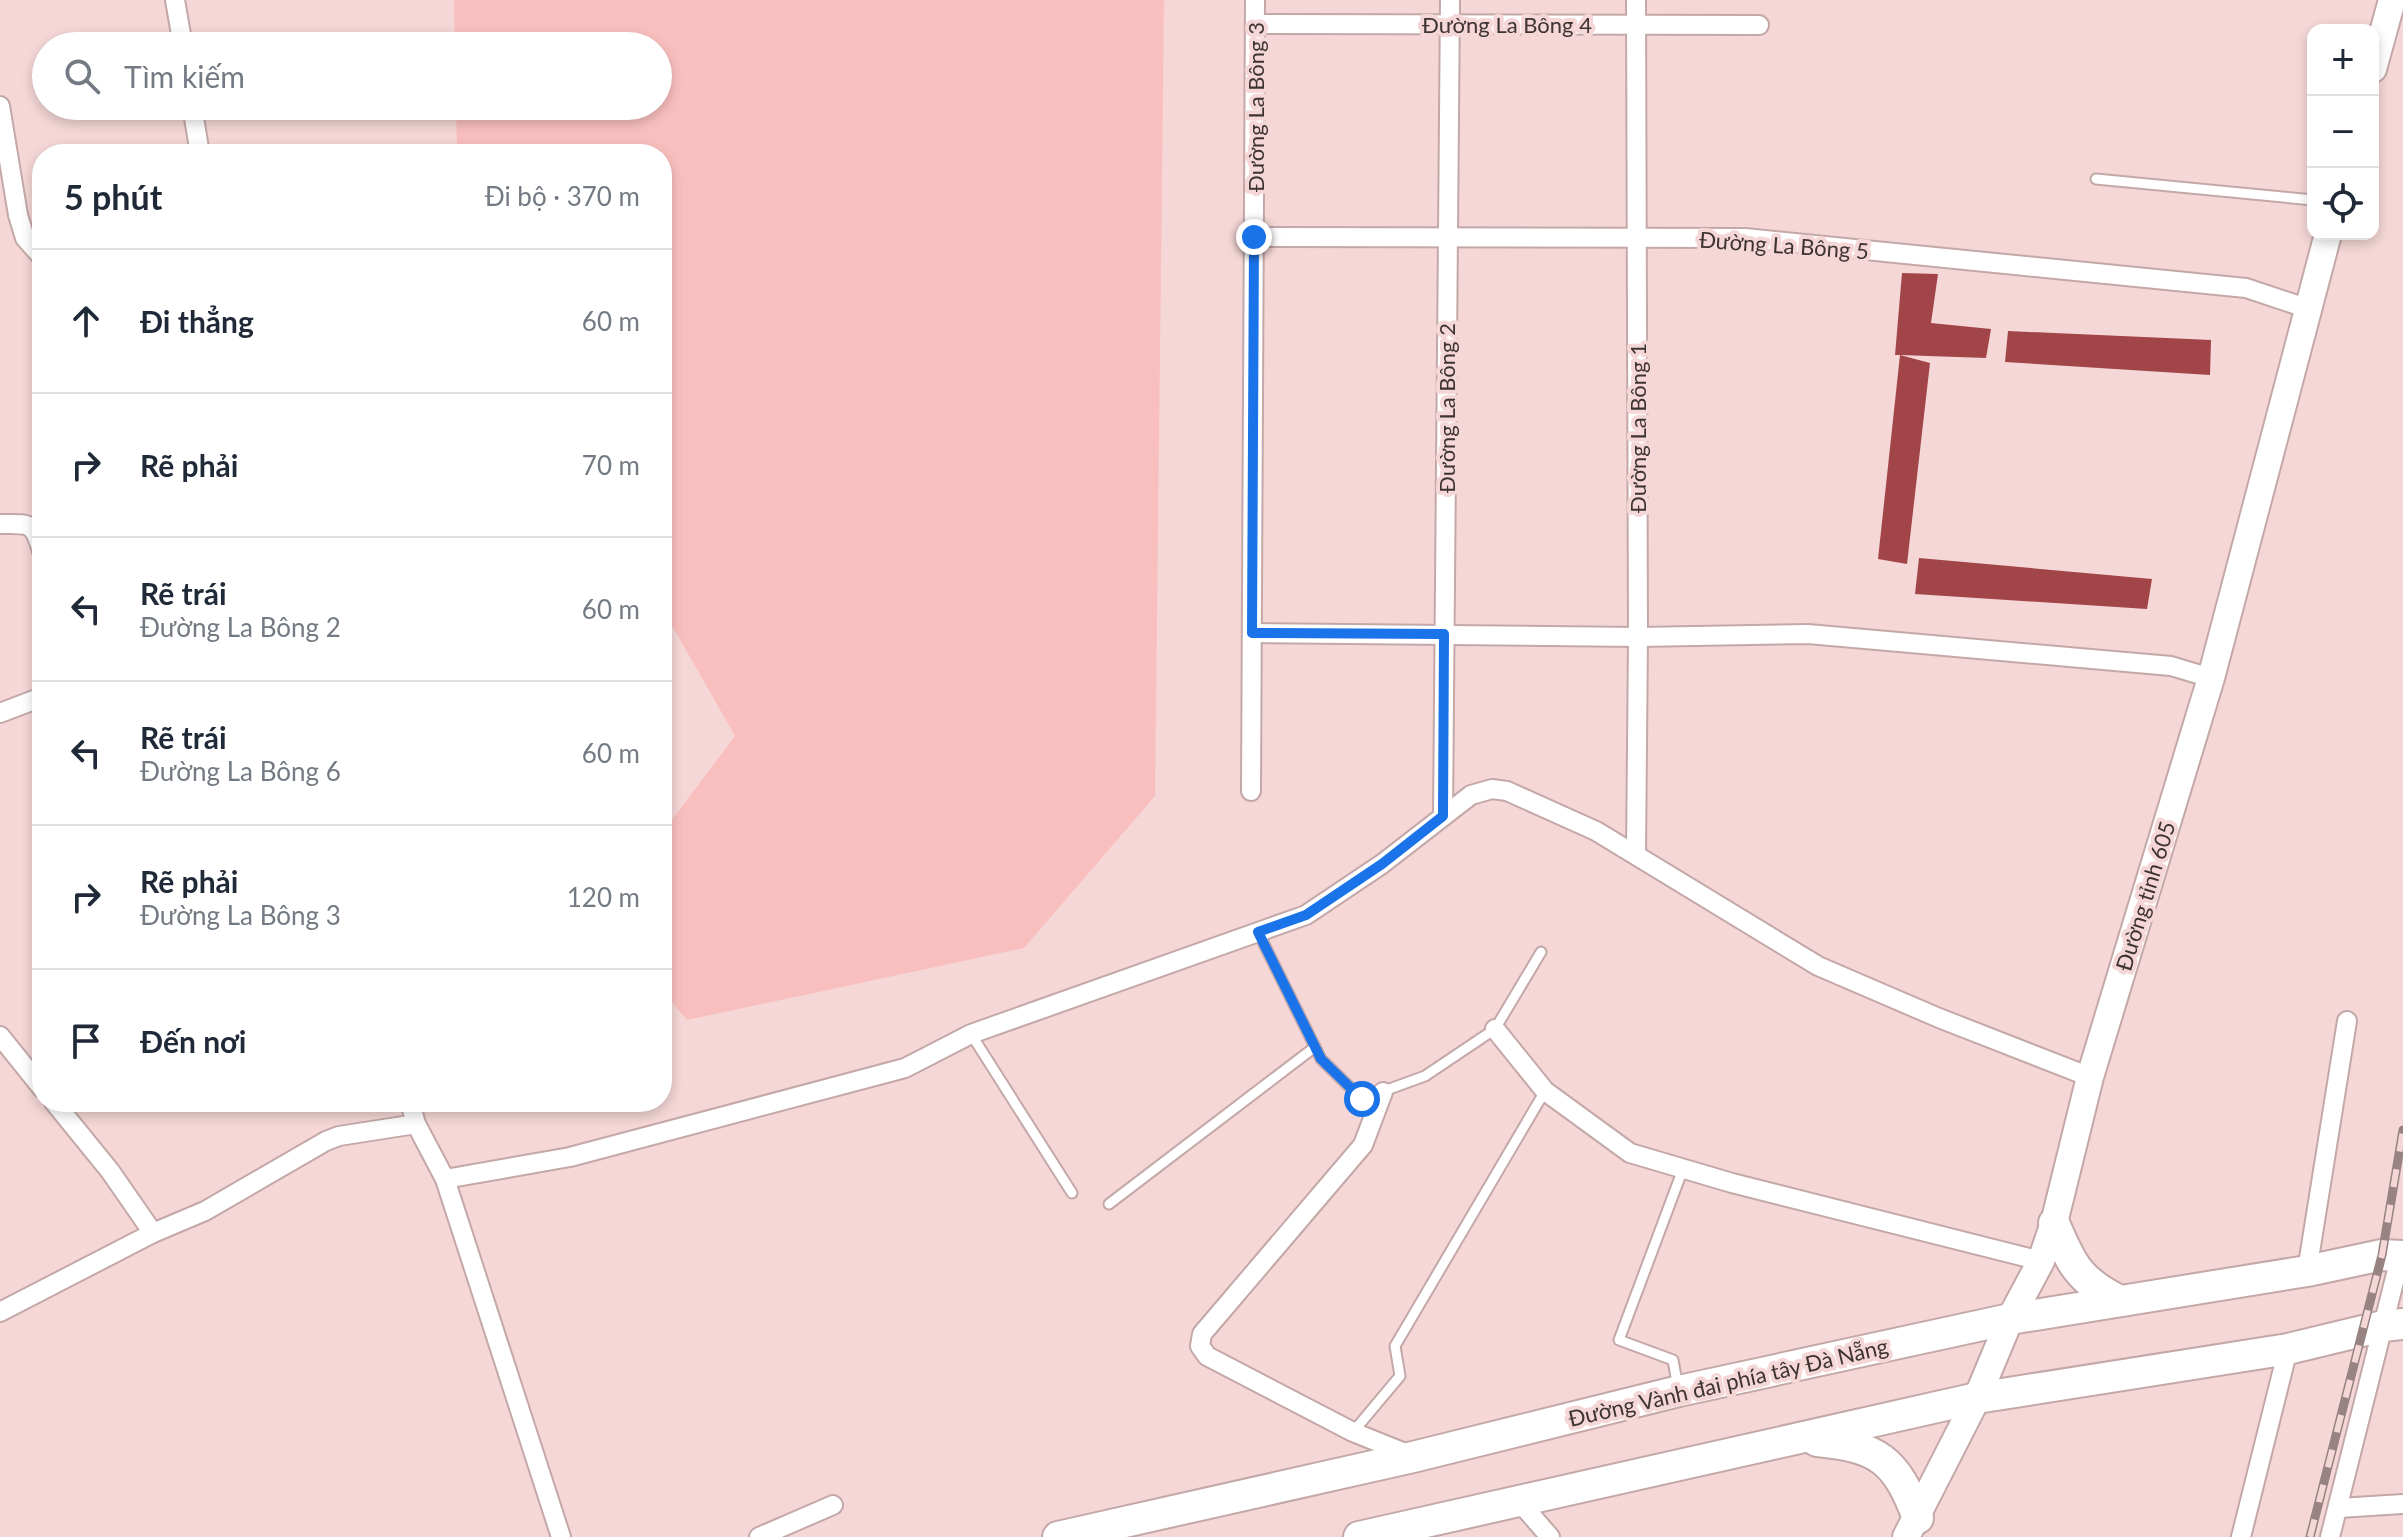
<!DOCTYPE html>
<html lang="vi">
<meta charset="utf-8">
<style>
:root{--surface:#fff;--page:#f6f6f7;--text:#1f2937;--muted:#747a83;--line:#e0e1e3}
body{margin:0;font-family:Lato,sans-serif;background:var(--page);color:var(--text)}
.controls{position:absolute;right:24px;top:24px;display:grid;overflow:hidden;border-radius:16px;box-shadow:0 4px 12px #0003}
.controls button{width:72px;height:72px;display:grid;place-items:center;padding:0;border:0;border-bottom:2px solid var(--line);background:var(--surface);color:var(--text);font:40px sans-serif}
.stop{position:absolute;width:24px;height:24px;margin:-18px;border:6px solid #1a73e8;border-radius:50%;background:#fff}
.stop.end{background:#1a73e8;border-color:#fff;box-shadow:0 2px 8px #0008}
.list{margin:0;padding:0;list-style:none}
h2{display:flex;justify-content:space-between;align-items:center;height:104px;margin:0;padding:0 32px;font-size:34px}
h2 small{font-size:26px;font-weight:400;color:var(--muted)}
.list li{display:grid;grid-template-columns:52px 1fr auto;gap:24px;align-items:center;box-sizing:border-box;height:144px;padding:0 32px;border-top:2px solid var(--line)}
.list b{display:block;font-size:30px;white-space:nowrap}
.list p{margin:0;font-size:26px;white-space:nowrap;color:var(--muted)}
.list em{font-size:26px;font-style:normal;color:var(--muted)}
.icon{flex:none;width:44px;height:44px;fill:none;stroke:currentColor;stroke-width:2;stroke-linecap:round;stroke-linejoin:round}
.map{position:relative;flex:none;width:2403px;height:1537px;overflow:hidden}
.search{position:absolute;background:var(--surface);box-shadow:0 4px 12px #0003;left:32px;top:32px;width:640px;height:88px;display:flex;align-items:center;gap:20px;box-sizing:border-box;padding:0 28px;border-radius:44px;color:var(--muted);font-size:30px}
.panel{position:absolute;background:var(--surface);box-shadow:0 4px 12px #0003;left:32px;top:144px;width:640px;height:968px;border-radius:32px}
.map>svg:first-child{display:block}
.green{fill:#f9bfbe}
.building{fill:#a24549}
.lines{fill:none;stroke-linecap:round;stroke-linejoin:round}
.service-casing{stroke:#c4a8a8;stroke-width:13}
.minor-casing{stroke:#c4a8a8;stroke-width:22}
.secondary-casing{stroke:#c4a8a8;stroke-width:30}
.primary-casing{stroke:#c4a8a8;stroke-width:34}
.service{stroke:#fff;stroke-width:9}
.minor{stroke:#fff;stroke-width:18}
.secondary{stroke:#fff;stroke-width:26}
.primary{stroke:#fff;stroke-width:30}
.rail-casing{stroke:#968382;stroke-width:9}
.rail{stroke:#f4d7d6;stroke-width:6;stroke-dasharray:18;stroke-linecap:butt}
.route{stroke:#1a73e8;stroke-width:10}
.labels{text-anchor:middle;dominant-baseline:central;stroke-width:8;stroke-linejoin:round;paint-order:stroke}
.street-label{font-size:22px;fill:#3e3333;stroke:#f4d7d6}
</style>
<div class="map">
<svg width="2403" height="1537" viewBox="0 0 2403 1537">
<rect width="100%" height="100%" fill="#f4d7d6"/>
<!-- green -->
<path class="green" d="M454,0h710l-9,796 -131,152 -337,72 -25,-30v-157l73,-97 -73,-128v-454h-205l-1,-48h202v-60h-203z"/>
<!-- building -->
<g class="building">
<path d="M1902,273l36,1 -7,49 60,6 -5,29 -86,-3 30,8 -23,201 -29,-5 22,-204h-5z"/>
<path d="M2008,331l203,9 -1,35 -205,-13z"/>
<path d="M1919,558l233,21 -5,30 -232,-15z"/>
</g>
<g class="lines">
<defs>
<g id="service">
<path d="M2096,179l217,21"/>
<path d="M1258,932l63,127 41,40 63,-23 70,-47 46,-77"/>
<path d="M971,1034l101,159"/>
<path d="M1109,1204l206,-157"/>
<path d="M1678,1388l-5,-28 -54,-20 64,-171"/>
<path d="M1353,1432l47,-56 -5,-30 150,-255"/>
</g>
<g id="minor">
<path d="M175,0l8,46"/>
<path d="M1255,24l504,1"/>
<path d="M0,106l18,109 7,23 17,19"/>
<path d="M192,106l8,48"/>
<path d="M1254,237l491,1 501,50 63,21"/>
<path d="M0,524c30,0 33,-3 42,27"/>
<path d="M1252,633l386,4 170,-3 363,32 40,12"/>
<path d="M0,713l42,-16"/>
<path d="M1251,791l4,-791"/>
<path d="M1443,816l7,-816"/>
<path d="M1636,855l2,-218 -2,-637"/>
<path d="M1495,1029l50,62 85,62 102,30 309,78"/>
<path d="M0,1036l42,52"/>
<path d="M1383,1092l-20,53 -161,189 -2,12 7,10 146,76 57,23"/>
<path d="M54,1102l56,69 43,62 52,-22 121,-70 13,-5 77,-12"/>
<path d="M410,1102l6,22 29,55 116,358"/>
<path d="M445,1179l125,-22 335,-89 66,-34 335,-119 76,-51 89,-69 21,-6 15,2 89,40 222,135 121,52 151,59"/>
<path d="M2307,1271l40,-250"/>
<path d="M0,1312l153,-79"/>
<path d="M1518,1500l32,37"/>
<path d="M2339,1508l64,-4"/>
<path d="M759,1537l74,-32"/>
<path d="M2241,1537l47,-188"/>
<path d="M2330,1537l72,-287"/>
</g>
<g id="secondary">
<path d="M2373,69l19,-69"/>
<path d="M1906,1537l71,-139 33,-79 31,-58 13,-38 36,-146 121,-399 117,-444"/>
</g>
<g id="primary">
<path d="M2054,1223c17,41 25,58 66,78"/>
<path d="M1817,1441c61,6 79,18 101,77"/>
<path d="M1058,1537l355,-80 266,-66 331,-72 297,-48 75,-16 21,1"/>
<path d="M1359,1537l618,-139 311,-49 95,-23 20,-2"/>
</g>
</defs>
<!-- service casing -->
<use href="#service" class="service-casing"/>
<!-- minor casing -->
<use href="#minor" class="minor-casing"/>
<!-- secondary casing -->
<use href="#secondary" class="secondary-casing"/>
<!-- primary casing -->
<use href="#primary" class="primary-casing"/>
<!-- service -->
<use href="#service" class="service"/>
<!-- minor -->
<use href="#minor" class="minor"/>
<!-- secondary -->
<use href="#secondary" class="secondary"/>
<!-- primary -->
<use href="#primary" class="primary"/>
<defs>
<path id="rail" d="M2310,1537l72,-282 21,-125"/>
</defs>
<!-- rail casing -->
<use href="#rail" class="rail-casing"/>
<!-- rail -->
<use href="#rail" class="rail"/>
</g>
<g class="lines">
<!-- route -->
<path class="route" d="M1254,237l-2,396 192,1 -1,182 -61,48 -76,51 -48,17 63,127 41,40"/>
</g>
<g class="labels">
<!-- street labels -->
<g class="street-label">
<text x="1507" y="24">Đường La Bông 4</text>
<text transform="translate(1255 107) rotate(-90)">Đường La Bông 3</text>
<text transform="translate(1784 245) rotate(4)">Đường La Bông 5</text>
<text transform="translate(1446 408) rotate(-90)">Đường La Bông 2</text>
<text transform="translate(1637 428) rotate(-90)">Đường La Bông 1</text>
<text transform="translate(2145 896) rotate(-73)">Đường tỉnh 605</text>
<text transform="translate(1728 1382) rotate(-13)">Đường Vành đai phía tây Đà Nẵng</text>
</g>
</g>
</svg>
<div class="controls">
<button>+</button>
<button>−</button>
<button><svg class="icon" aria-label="locate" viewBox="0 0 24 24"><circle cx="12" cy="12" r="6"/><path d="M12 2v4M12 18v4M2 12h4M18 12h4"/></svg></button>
</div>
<div class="stop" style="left:1362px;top:1099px"></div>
<div class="stop end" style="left:1254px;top:237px"></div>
<div class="search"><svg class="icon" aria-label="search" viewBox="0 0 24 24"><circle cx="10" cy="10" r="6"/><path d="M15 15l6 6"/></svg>Tìm kiếm</div>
<section class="panel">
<h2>5 phút<small>Đi bộ · 370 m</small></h2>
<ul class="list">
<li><svg class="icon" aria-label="ahead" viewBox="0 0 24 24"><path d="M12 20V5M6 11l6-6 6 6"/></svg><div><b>Đi thẳng</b></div><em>60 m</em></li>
<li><svg class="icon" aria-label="right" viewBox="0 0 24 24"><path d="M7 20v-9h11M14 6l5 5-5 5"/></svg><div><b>Rẽ phải</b></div><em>70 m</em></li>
<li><svg class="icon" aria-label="left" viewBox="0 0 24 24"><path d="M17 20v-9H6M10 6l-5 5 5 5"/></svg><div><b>Rẽ trái</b><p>Đường La Bông 2</p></div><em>60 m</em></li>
<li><svg class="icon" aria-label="left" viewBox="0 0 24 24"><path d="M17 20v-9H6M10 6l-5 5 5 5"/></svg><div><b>Rẽ trái</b><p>Đường La Bông 6</p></div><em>60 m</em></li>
<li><svg class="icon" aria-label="right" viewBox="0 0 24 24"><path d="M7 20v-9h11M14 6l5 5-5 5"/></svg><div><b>Rẽ phải</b><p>Đường La Bông 3</p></div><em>120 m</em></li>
<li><svg class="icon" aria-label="arrive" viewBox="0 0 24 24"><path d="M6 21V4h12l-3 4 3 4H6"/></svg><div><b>Đến nơi</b></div></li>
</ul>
</section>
</div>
